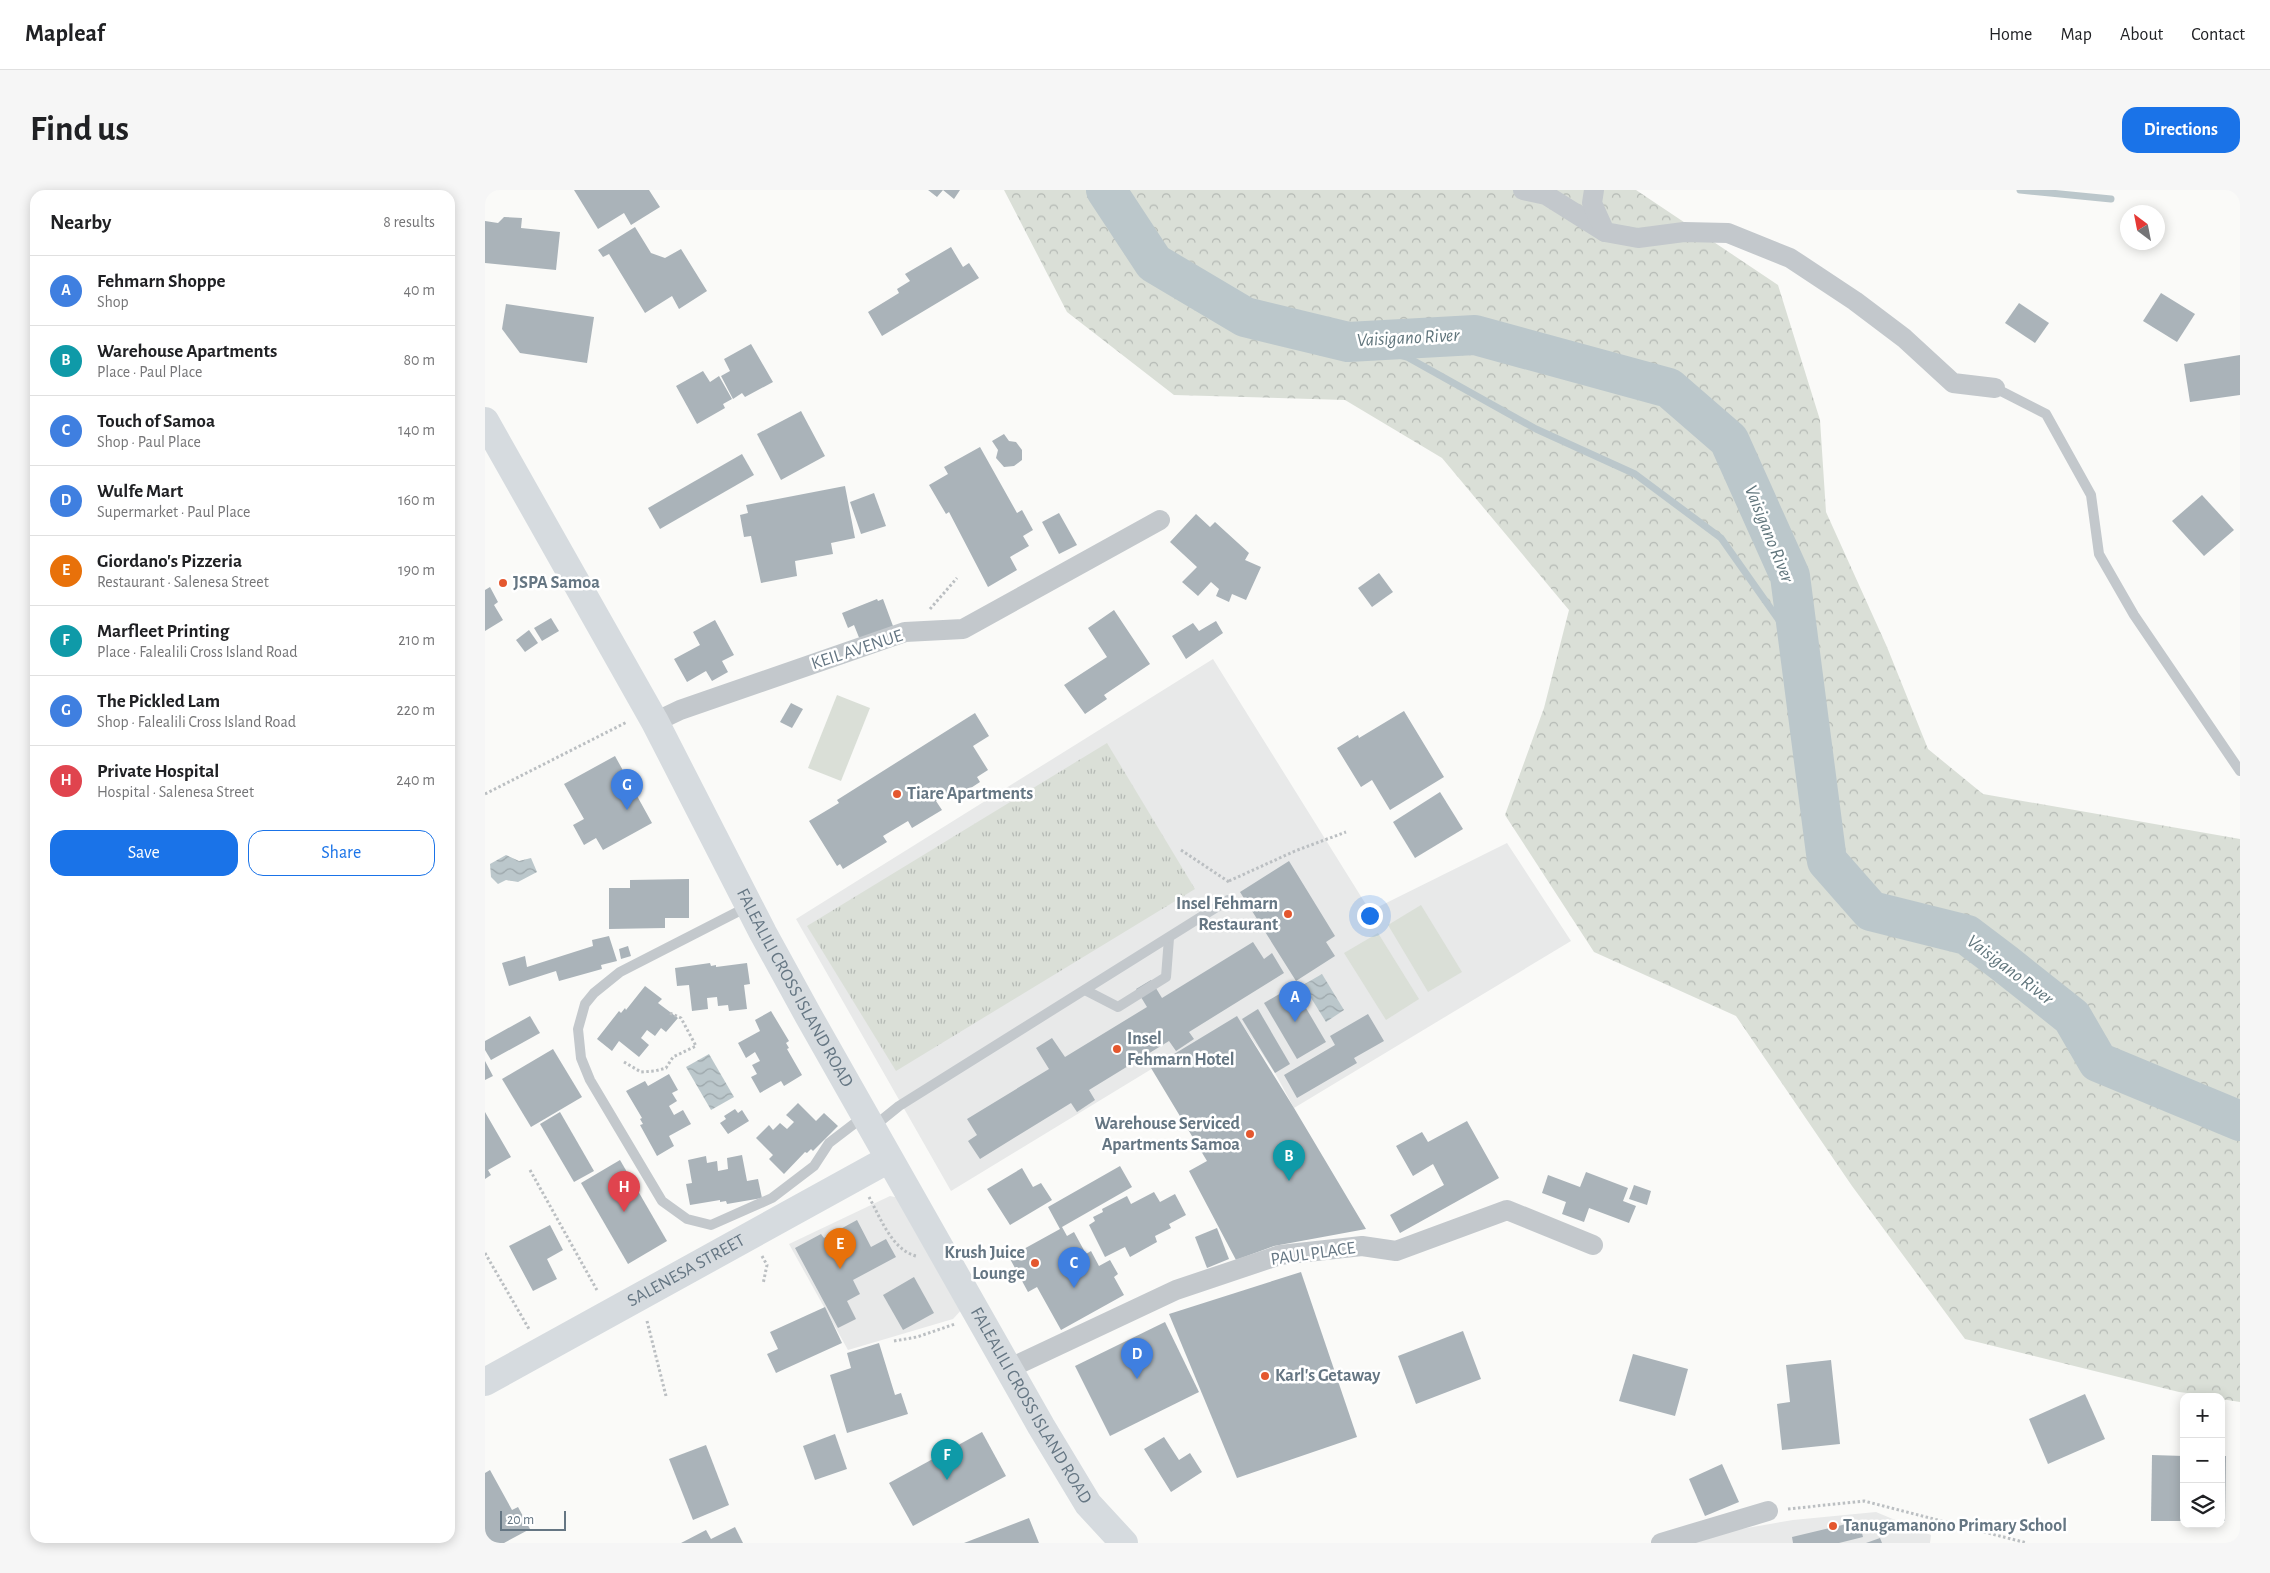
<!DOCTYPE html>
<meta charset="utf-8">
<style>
:root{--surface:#fff;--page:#f6f6f6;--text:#202124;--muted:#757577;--line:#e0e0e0;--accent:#1a73e8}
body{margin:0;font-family:"Alegreya Sans",sans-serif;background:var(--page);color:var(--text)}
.controls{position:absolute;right:15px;bottom:15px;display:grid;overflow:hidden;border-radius:10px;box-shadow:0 2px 12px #0003}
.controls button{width:45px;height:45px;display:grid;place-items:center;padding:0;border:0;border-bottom:1px solid var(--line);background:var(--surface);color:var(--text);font:25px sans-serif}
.compass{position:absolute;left:1635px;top:15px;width:45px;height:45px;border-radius:50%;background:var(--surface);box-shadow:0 2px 12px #0003;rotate:328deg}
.scale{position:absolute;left:15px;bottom:12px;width:66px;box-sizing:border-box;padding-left:5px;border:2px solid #657683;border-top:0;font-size:14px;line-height:18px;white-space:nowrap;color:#657683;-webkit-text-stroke:4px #fff;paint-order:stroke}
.you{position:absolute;left:884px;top:725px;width:18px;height:18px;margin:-12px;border:4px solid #fff;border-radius:50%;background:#1a73e8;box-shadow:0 0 0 8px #1a73e833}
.badge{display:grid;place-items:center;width:32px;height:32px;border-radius:50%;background:var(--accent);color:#fff;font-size:16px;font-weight:700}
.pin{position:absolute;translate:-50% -41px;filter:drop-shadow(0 1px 2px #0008)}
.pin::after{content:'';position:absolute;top:26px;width:18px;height:15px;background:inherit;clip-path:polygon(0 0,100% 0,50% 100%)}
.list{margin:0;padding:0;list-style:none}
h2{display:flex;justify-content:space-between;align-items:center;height:65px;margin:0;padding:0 20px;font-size:21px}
h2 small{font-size:16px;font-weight:400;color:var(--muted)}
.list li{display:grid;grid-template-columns:32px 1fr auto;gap:15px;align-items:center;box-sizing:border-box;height:70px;padding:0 20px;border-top:1px solid var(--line)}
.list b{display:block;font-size:19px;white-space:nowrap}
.list p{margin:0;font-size:16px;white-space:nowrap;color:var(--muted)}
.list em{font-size:16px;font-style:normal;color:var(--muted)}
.actions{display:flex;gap:10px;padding:15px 20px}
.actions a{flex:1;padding:11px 0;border:1px solid var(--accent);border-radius:15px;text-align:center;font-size:18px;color:var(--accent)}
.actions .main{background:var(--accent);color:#fff}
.icon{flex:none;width:28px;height:28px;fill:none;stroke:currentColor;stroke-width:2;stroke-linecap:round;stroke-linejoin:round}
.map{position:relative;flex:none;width:1755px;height:1353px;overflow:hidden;border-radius:15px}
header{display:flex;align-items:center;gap:30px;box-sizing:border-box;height:70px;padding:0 25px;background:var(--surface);border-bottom:1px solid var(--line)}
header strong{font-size:24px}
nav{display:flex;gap:28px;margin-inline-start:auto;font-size:18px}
.intro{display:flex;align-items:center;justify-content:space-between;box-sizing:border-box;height:120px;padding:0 30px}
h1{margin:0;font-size:35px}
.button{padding:12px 22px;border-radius:15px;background:var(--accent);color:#fff;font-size:18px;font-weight:700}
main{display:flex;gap:30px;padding:0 30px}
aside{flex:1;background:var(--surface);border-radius:15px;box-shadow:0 2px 12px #0003}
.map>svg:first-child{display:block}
.built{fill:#e8e9e9}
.grass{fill:url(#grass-tufts)}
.forest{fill:url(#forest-crowns)}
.garden{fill:#dadfd7}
.water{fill:url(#water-waves)}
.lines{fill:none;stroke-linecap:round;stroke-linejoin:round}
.stream{stroke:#bbc7cb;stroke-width:7}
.river{stroke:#bbc7cb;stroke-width:40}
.building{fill:#aab3b9}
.path{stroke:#bbbfc2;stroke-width:3;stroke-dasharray:2.5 2.5;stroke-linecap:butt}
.lane{stroke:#c3c8cc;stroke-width:10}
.street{stroke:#c3c8cc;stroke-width:20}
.secondary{stroke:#d6dbdf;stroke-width:28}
.primary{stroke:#d6dbdf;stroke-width:28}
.poi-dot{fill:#e4572e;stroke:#fff;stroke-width:2}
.labels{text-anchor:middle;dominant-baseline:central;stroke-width:5;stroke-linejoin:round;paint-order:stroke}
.poi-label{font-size:18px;font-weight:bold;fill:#657683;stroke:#fff;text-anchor:start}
.street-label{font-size:18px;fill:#657683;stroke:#fff}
.water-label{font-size:19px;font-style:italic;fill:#60757c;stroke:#fff}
</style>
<header>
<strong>Mapleaf</strong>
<nav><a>Home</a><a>Map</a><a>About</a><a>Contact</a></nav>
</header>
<div class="intro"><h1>Find us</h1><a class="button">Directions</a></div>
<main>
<aside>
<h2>Nearby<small>8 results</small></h2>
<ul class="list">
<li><span class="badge" style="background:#3f7fe0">A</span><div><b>Fehmarn Shoppe</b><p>Shop</p></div><em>40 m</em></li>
<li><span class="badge" style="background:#0f9aa8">B</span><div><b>Warehouse Apartments</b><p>Place · Paul Place</p></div><em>80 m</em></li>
<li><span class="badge" style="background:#3f7fe0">C</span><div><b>Touch of Samoa</b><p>Shop · Paul Place</p></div><em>140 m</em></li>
<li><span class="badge" style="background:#3f7fe0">D</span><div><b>Wulfe Mart</b><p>Supermarket · Paul Place</p></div><em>160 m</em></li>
<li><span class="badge" style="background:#e8710a">E</span><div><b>Giordano's Pizzeria</b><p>Restaurant · Salenesa Street</p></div><em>190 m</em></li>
<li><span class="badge" style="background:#0f9aa8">F</span><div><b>Marfleet Printing</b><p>Place · Falealili Cross Island Road</p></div><em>210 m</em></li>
<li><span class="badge" style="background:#3f7fe0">G</span><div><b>The Pickled Lam</b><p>Shop · Falealili Cross Island Road</p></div><em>220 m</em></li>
<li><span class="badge" style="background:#e0444e">H</span><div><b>Private Hospital</b><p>Hospital · Salenesa Street</p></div><em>240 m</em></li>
</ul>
<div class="actions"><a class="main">Save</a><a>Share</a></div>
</aside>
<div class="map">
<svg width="1755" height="1353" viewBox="0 0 1755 1353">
<defs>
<pattern id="grass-tufts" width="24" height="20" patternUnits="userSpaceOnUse" patternTransform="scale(1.25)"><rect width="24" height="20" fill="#dadfd7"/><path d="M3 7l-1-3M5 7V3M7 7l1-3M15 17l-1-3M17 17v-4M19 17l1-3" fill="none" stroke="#b4b9b4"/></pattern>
<pattern id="forest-crowns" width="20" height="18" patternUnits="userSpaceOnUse" patternTransform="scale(1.25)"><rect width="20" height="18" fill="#dadfd7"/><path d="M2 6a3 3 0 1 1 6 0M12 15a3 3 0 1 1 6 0" fill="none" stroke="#b4b9b4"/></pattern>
<pattern id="water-waves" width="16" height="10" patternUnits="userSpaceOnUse" patternTransform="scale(1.25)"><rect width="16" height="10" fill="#bbc7cb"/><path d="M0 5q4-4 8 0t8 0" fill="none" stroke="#9ca6aa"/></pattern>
</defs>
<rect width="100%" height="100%" fill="#fafaf8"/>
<!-- built -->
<g class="built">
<path d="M728,469l157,252 137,-68 64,98 -277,167 -19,-35 -38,-56 -286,174 -155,-272z"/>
<path d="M405,1006l14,3 59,109 -10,11 -105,31 -59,-106z"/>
<path d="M1391,1322l55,23 -1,8h-237l31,-11 69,-12z"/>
</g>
<!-- grass -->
<path class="grass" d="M622,553l88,146 -299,182 -89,-145z"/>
<!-- forest -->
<path class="forest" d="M519,0h632l142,95 42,135 6,92 61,135 41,102 55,45 257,45v563l-19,-3v-2l-42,-5 -214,-53 -113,-153 -116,-170 -142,-64 -89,-137 39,-107 25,-98 -127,-152 -97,-58 -171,-5 -107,-83z"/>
<!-- garden -->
<g class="garden">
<path d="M352,505l33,13 -29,73 -33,-13z"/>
<path d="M936,715l41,67 -34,20 -40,-67z"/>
<path d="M893,743l41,66 -33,21 -42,-67z"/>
</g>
<!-- water -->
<g class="water">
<path d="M21,665l13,6 12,-3 6,14 -19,10 -12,-2 -8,4 -7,-7 -1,-13z"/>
<path d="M837,784l22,36 -18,12 -23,-37z"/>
<path d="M224,864l25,43 -23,13 -25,-43z"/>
</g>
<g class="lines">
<!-- stream -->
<g class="stream">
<path d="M1535,0l91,9"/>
<path d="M863,152l59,15 129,72 99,45 86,64 79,112"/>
</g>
<!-- river -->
<path class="river" d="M621,0l48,73 91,54 103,25 127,-7 194,53 60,52 61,136 37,285 44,50 96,24 37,28 68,54 26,45 142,59"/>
</g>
<!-- building -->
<g class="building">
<path d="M89,0h75l11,17 -29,18 -7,-12 -26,16z"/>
<path d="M443,0h32l-6,9 -11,-9 -6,7z"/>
<path d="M19,27l18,1 -1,10 39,4 -4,38 -71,-7v-42l13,2z"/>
<path d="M150,37l16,26 14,5 16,-9 26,42 -28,18 -7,-13 -27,17 -36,-59 -6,3 -5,-7z"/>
<path d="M466,57l12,20 6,-4 10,15 -97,58 -14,-24 31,-19 -2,-4 13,-8 -5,-7z"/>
<path d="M1676,103l34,21 -18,28 -34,-21z"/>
<path d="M1534,113l30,20 -14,20 -30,-20z"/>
<path d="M21,114l88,13 -7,46 -67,-10 -18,-24z"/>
<path d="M266,154l22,38 -28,15 -3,-4 -9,6 -12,-23 9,-5 -6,-12z"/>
<path d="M1755,165v40l-50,7 -6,-38z"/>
<path d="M218,181l7,11 9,-6 13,23 -9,5 2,4 -28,16 -21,-38z"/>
<path d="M316,221l24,45 -44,24 -24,-46z"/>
<path d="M519,244l5,7 7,1 6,8v10l-8,6 -10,1 -8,-9 2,-8 -6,-9z"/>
<path d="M495,257l37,66 5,-3 11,20 -10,6 6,10 -19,11 7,13 -29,17 -39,-75 -3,2 -17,-29 19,-11 -4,-7z"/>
<path d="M257,264l12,21 -94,54 -12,-21z"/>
<path d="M360,296l10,52 -24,5 2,11 -38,7 2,15 -36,7 -10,-47 -7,1 -4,-22 8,-2 -2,-8z"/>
<path d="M389,303l12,33 -25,8 -11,-32z"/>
<path d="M1717,305l32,35 -30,26 -32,-35z"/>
<path d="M574,323l18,32 -18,9 -17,-32z"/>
<path d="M711,324l14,13 5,-5 34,31 -4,7 16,7 -15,33 -14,-6 -3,8 -13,-6 3,-7 -8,-7 -13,14 -16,-14 15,-15 -27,-25z"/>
<path d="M894,383l14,19 -21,15 -14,-19z"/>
<path d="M5,397l8,15 -4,3 9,15 -18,11v-41z"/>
<path d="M392,409l1,2 5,-2 10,27 -33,14 -6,-15 -6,3 -6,-15z"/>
<path d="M629,420l36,54 -46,31 3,4 -22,15 -21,-29 43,-28 -19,-29z"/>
<path d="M66,428l8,13 -17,10 -8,-13z"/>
<path d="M230,430l19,35 -12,6 6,11 -16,9 -6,-10 -19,11 -13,-23 26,-14 -7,-13z"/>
<path d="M731,431l7,12 -37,26 -14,-23 21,-13 6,8z"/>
<path d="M44,440l9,13 -13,9 -9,-12z"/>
<path d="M306,513l12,6 -11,19 -12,-6z"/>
<path d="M919,521l40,66 -54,33 -18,-30 -11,7 -24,-39 21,-13 1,3z"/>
<path d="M490,523l14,23 -16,10 15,24 -11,7 3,5 -23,15 -4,-7 -17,11 6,9 -30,18 -4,-7 -25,15 4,6 -44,27 -3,-5 -3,2 -28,-45 30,-18 -2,-3z"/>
<path d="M130,566l37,67 -49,27 -7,-12 -12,7 -11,-20 11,-6 -20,-35z"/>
<path d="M955,602l23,37 -48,29 -22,-36z"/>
<path d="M804,671l46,75 -9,6 9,14 -39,25 -56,-89z"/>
<path d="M204,689v39h-24v10l-56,1v-41h21v-8z"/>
<path d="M124,746l8,25 -16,4 1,4 -43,12 -3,-10 -47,15 -7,-23 23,-7 2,11 66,-21 -1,-6z"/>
<path d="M768,752l11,17 8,-6 12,20 -95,59 5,7 -18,12 -7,-10 -80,49 6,10 -18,12 -6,-9 -91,56 -12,-18 9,-6 -10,-16 82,-50 -13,-21 16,-10 13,19 82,-50 -11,-18 15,-9 11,18z"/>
<path d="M143,756l3,10 -10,3 -2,-10z"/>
<path d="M225,773l1,3 5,-1v2l31,-4 3,21 -6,1 3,24 -18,2 -1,-6 -10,1 -1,-9 -10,1 1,11 -16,2 -3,-26 -12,1 -2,-18z"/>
<path d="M160,796l17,13 -4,4 20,15 -12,14 -5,-4 -6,8 -8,-6 -6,8 8,7 -10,12 -20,-16 -7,10 -15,-12 22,-28 2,2 4,-5 1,2z"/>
<path d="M808,796l33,56 -29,17 -33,-56z"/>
<path d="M773,819l32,55 -15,9 -33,-54z"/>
<path d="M286,821l18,30 -3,2 3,5 -2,1 15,26 -18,11 -3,-5 -21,12 -9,-16 6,-3 -5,-9 8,-4 -5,-9 -9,6 -8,-15 22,-12 -5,-11z"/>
<path d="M883,824l16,27 -30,17 3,5 -60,35 -13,-23 51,-30 -5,-9z"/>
<path d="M45,826l10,17 -49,27 -6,-10v-9z"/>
<path d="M752,826l57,92 72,121 -92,17 -38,14 -47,-89 18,-10 -56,-93z"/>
<path d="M68,859l29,48 -51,30 -29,-48z"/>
<path d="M0,871l8,15 -8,4z"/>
<path d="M184,884l9,16 -6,3 5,8 -8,5 5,9 9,-5 8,14 -22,12 5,10 -17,10 -17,-31 3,-1 -3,-5 2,-1 -16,-27 19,-10 3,5z"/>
<path d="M313,913l18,18 8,-8 14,13 -25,25 -2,-2 -4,4 -2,-1 -21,22 -15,-15 4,-4 -17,-17 13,-13 4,5 7,-7 7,6 7,-7 -8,-7z"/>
<path d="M250,919l3,4 4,-3 7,11 -21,13 -8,-11 6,-4 -2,-3z"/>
<path d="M0,922l26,45 -23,13 3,5 -6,4z"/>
<path d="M75,922l34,59 -20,11 -34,-58z"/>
<path d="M982,931l32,57 -99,55 -10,-18 54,-30 -11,-21 -20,12 -17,-30 26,-14 6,10z"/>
<path d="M257,965l5,26 11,-2 4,19 -35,6 -1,-3 -6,1v-2l-30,5 -4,-21 6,-1 -4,-23 18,-4 1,7 10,-2 1,10 10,-2 -1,-11z"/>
<path d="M135,970l47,81 -39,23 -47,-81z"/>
<path d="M635,976l12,21 -70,40 5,9 7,-4 12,22 5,-3 8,15 11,-6 8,14 -4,3 10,18 -63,35 -24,-43 -9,5 -19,-35 51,-28 -12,-22z"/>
<path d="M537,978l11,19 8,-4 11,17 -42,25 -23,-36z"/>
<path d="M1101,982l42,16 -5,13 13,5 -7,17 -40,-15 -5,14 -22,-8 4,-12 -24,-9 6,-18 32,12z"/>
<path d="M1149,995l17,6 -4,14 -18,-6z"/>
<path d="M669,1002l6,10 15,-8 11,21 -17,9 2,4 -16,8 2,6 -27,15 -5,-10 -20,10 -16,-32 6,-4 -2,-4 10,-5 -1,-3 25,-13 4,8z"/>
<path d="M372,1030l14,27 15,-8 10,18 -43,23 7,14 -13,7 9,18 -18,9 -43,-80 26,-14 3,4z"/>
<path d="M65,1035l13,25 -16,9 10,20 -24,12 -24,-45z"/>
<path d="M732,1038l12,31 -22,9 -12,-31z"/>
<path d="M816,1082l56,165 -120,41 -68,-164z"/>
<path d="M429,1087l20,36 -31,17 -20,-35z"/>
<path d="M340,1117l17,36 -66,30 -9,-19 11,-5 -8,-17z"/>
<path d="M680,1132l34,70 -89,44 -35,-70z"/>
<path d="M978,1141l18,48 -65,25 -18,-48z"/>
<path d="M394,1153l16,52 6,-2 7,21 -61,19 -17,-58 21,-7 -4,-15z"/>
<path d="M1148,1164l55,15 -13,47 -56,-15z"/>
<path d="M1346,1170l9,84 -58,6 -5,-46 13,-2 -4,-37z"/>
<path d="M1600,1204l20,45 -57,25 -19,-45z"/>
<path d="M497,1242l24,44 -93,50 -24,-43z"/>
<path d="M350,1244l12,35 -32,11 -12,-34z"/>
<path d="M679,1247l15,23 11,-7 12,19 -31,20 -27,-43z"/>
<path d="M221,1255l23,60 -36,15 -24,-61z"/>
<path d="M1667,1265l32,1v65h-33z"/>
<path d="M1736,1266h5l-1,65h-4z"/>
<path d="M1237,1274l17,38 -34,14 -16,-37z"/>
<path d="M5,1280l22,40 6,-3 12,22 -26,14h-19v-70z"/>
<path d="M544,1328l10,25h-75z"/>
<path d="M1374,1331l4,16 -24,6h-46l-1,-6z"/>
<path d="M250,1337l8,16h-62l25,-13 5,9z"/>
<path d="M1395,1348l2,5h-16z"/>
</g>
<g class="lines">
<!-- path -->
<g class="path">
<path d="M445,419l27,-31"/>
<path d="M0,604l142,-72"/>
<path d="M696,660l48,32"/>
<path d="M744,691l66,-30 51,-19"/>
<path d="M139,872l17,10 14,-1 11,-3 7,-11 23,-11 -15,-28 -11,-5"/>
<path d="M45,980l68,122"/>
<path d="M384,1007c11,20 23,53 47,59"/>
<path d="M0,1063l44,76"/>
<path d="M277,1066l5,9 -4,19"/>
<path d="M162,1131l19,75"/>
<path d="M409,1151l23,-4 38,-13"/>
<path d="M1303,1319l76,-8 163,42"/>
</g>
<!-- lane -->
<g class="lane">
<path d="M1510,198l51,26 45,81 8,59 35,61 106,156"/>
<path d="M262,717l-127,65 -26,21 -9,11 -7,25 3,29 9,22 72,121 25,18 24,6 61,-27 42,-32 15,-23 34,-26"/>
<path d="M600,800l33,17 48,-30 3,-39"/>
<path d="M388,937l26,-21 329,-206"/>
</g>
<!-- street -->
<g class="street">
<path d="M1038,0l23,5 59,37"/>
<path d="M1109,0l-2,13 13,29 33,6 46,-6 44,1 62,25 65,43 49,37 49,45 42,5"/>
<path d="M170,532l25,-12 225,-78 58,-3 197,-109"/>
<path d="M525,1178l166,-78 104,-35 82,-9 34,5 111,-41 86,35"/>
<path d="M1176,1353l107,-32"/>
</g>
<!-- secondary -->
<path class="secondary" id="s1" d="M0,1192l404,-223"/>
<!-- primary -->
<path class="primary" id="s2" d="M0,231l170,301 108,211 45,82 233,411 47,78 36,39"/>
</g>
<!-- markers -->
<g class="poi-dot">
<circle cx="18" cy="393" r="5"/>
<circle cx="412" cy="604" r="5"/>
<circle cx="803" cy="724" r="5"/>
<circle cx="632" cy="859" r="5"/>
<circle cx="765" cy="944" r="5"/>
<circle cx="550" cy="1073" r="5"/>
<circle cx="780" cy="1186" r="5"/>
<circle cx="1348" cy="1336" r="5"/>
</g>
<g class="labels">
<!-- poi labels -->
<g class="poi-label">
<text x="28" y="393">JSPA Samoa</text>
<text x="422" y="604">Tiare Apartments</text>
<text x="793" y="714" text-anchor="end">Insel Fehmarn<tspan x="793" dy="21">Restaurant</tspan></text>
<text x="642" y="849">Insel<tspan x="642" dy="21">Fehmarn Hotel</tspan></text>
<text x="755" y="934" text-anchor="end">Warehouse Serviced<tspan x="755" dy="21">Apartments Samoa</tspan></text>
<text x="540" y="1063" text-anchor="end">Krush Juice<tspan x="540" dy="21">Lounge</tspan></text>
<text x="790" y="1186">Karl's Getaway</text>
<text x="1358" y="1336">Tanugamanono Primary School</text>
</g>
<!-- street labels -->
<g class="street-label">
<text transform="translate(372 460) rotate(-18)">KEIL AVENUE</text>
<text stroke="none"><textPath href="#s2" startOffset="646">FALEALILI CROSS ISLAND ROAD</textPath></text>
<text transform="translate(828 1064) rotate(-8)">PAUL PLACE</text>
<text stroke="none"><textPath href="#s1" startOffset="230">SALENESA STREET</textPath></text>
<text stroke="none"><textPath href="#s2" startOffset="1126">FALEALILI CROSS ISLAND ROAD</textPath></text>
</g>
<!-- water labels -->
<g class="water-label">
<text transform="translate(923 148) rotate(-3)">Vaisigano River</text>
<text transform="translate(1284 344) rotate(68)">Vaisigano River</text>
<text transform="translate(1525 780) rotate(37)">Vaisigano River</text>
</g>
</g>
</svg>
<div class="controls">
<button>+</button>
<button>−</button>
<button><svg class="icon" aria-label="layers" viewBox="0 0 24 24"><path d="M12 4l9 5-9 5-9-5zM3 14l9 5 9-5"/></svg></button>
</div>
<svg class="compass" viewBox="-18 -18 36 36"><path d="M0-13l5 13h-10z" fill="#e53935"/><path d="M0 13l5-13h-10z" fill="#757577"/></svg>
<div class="scale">20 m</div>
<div class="you"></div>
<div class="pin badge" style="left:810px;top:832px;background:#3f7fe0">A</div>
<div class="pin badge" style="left:804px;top:991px;background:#0f9aa8">B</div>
<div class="pin badge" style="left:589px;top:1098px;background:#3f7fe0">C</div>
<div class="pin badge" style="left:652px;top:1189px;background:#3f7fe0">D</div>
<div class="pin badge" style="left:355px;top:1079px;background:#e8710a">E</div>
<div class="pin badge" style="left:462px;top:1290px;background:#0f9aa8">F</div>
<div class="pin badge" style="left:142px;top:620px;background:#3f7fe0">G</div>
<div class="pin badge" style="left:139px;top:1022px;background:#e0444e">H</div>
</div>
</main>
